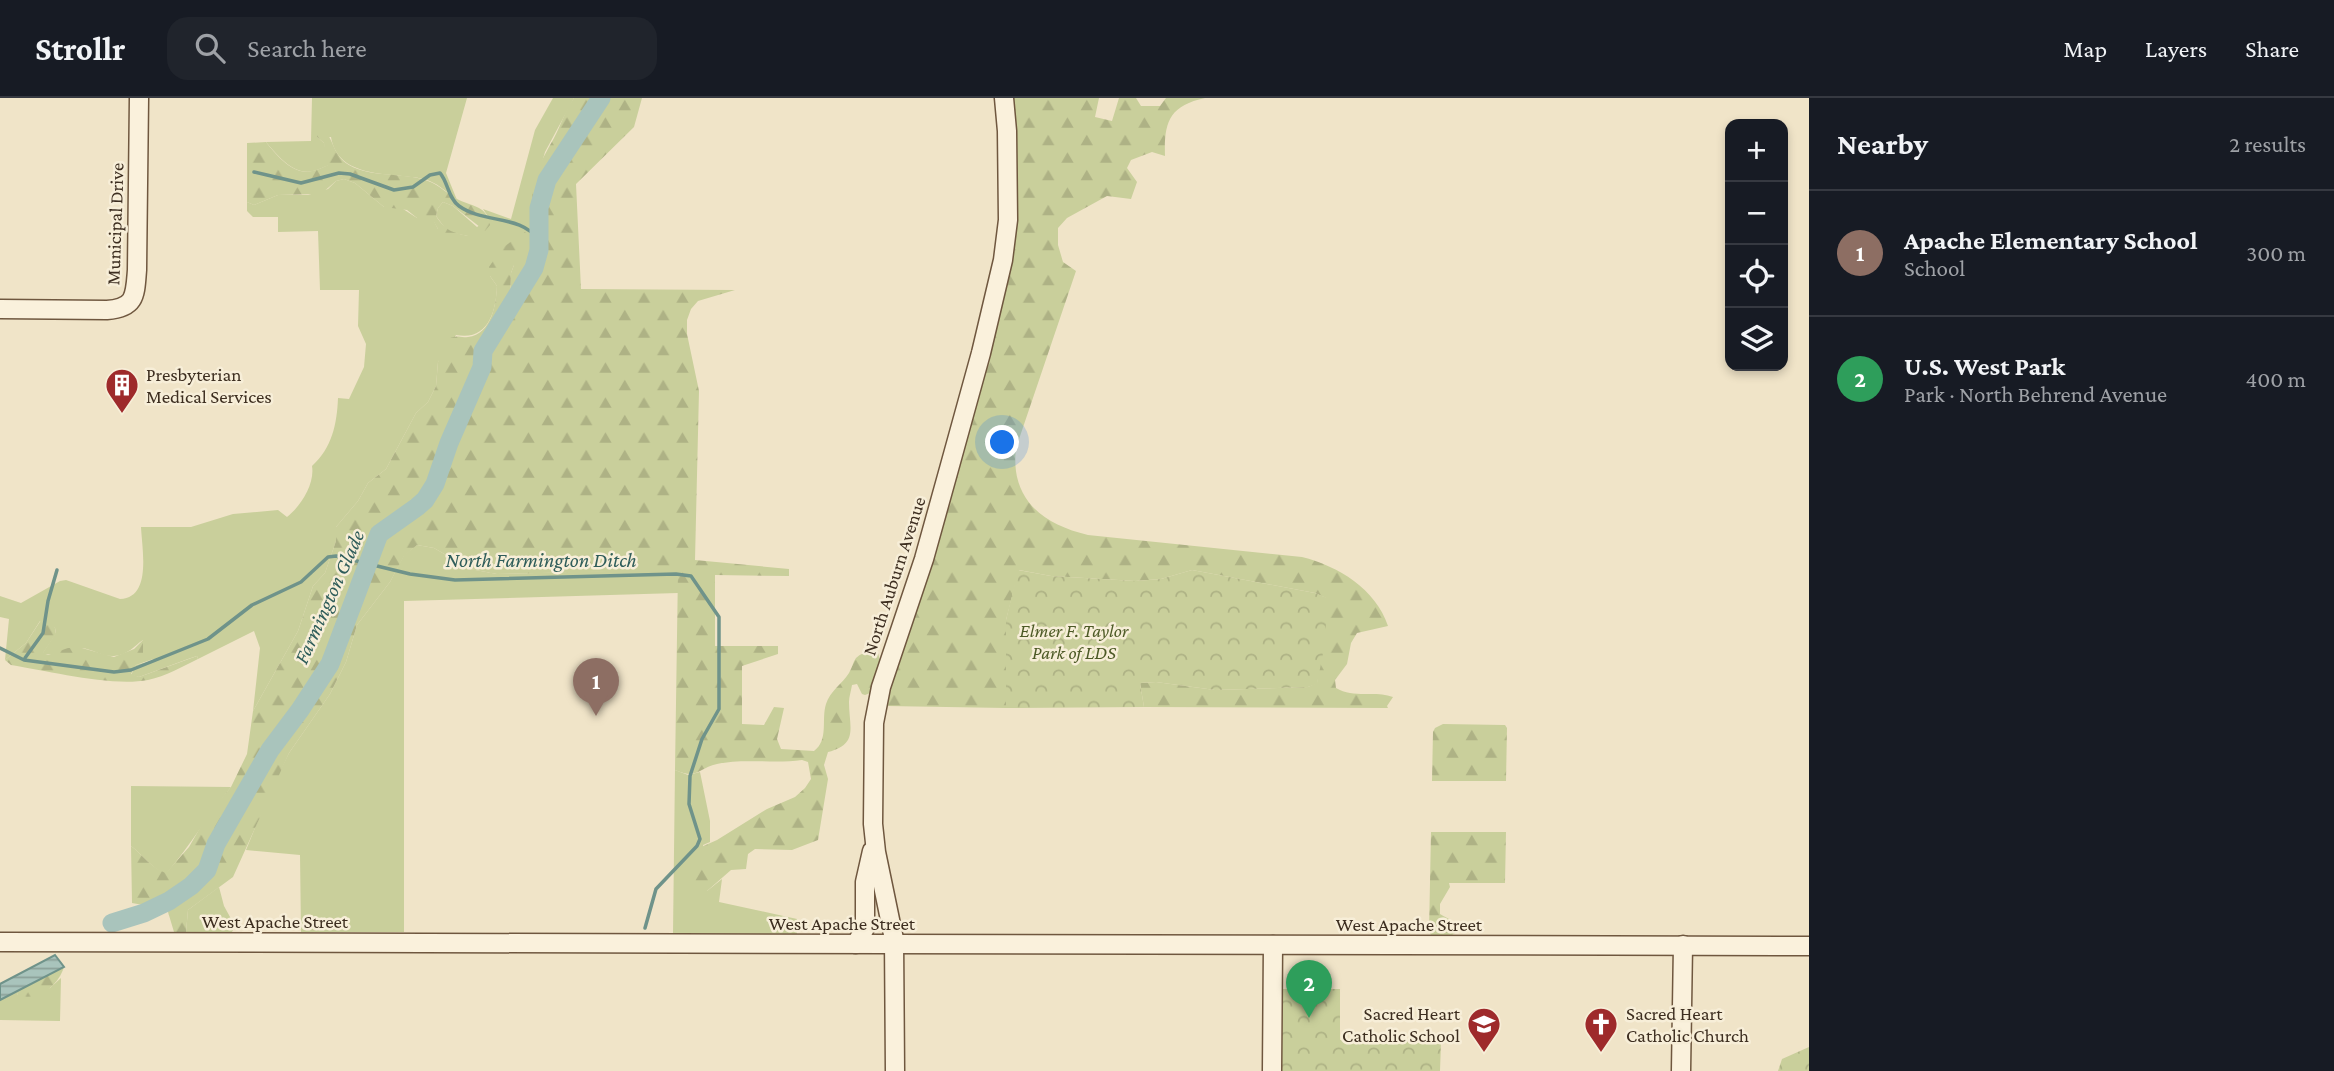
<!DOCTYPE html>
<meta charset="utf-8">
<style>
:root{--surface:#171b24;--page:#20242c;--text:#f1f3f6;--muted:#9ea1a6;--line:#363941;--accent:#db2777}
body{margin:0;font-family:"Crimson Pro",serif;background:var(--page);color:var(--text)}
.controls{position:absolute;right:21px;top:21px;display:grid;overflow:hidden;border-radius:14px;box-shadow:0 4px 10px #0003}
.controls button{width:63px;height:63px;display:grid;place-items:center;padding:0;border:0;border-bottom:2px solid var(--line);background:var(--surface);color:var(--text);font:35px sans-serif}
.you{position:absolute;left:1003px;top:345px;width:24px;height:24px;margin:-18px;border:5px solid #fff;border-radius:50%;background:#1a73e8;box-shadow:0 0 0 10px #1a73e833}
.badge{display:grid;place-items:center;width:46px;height:46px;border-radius:50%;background:var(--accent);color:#fff;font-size:23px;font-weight:700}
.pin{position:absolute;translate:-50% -58px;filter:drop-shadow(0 2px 4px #0008)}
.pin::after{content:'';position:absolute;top:37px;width:24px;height:21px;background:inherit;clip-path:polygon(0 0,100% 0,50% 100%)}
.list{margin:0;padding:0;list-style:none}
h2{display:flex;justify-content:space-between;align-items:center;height:91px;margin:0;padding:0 28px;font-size:30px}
h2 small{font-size:23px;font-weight:400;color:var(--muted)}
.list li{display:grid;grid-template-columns:46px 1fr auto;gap:21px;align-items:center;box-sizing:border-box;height:126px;padding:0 28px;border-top:2px solid var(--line)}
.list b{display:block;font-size:26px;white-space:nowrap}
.list p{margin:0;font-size:23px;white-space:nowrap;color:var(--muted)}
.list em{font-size:23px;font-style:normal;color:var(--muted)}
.icon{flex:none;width:38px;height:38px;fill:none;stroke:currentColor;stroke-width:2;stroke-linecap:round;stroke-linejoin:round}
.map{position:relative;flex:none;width:1809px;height:973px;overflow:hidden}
header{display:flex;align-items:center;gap:42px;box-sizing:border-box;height:98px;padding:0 35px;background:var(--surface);border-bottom:2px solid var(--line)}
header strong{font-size:33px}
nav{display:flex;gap:38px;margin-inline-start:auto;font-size:24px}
.search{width:490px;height:63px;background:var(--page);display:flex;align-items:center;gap:18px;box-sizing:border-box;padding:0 24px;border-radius:21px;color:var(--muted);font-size:26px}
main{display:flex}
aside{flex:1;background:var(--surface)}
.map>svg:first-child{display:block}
.green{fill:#c9cf9b}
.forest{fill:url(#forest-firs)}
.sand{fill:url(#sand-dots)}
.park{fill:url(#park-crowns)}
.water{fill:url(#water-rules);stroke:#6f938a;stroke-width:2}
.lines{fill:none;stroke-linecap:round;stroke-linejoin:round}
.stream{stroke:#6f938a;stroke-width:3.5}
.river{stroke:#a9c4bc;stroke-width:19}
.secondary-casing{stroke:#6f573f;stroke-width:21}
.secondary{stroke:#faf1dc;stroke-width:18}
.labels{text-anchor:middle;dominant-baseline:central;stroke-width:5;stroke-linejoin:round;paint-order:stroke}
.street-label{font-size:19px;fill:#3d2e20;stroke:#f7eed8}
.poi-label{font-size:19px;fill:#3d2e20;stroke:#f7eed8;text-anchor:start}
.park-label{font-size:19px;font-style:italic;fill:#4d5a26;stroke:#f7eed8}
.water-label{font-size:21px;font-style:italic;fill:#2f5d5a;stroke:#f7eed8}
</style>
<header>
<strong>Strollr</strong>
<div class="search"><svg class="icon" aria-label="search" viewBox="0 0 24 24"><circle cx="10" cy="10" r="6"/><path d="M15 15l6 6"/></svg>Search here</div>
<nav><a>Map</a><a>Layers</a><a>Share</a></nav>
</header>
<main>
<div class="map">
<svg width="1809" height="973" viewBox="0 0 1809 973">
<defs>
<pattern id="forest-firs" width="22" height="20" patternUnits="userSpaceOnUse" patternTransform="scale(1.75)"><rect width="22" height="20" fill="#c9cf9b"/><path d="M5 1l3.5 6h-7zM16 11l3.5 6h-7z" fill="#aeb285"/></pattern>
<pattern id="sand-dots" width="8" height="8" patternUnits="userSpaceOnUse" patternTransform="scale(1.75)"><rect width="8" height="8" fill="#ecd9a5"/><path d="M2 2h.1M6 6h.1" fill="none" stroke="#cbbb8e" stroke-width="1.8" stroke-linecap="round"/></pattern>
<pattern id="park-crowns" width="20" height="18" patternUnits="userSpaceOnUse" patternTransform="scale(1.75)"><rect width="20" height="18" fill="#c9cf9b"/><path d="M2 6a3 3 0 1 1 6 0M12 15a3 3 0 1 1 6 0" fill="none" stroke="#aeb285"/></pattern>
<pattern id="water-rules" width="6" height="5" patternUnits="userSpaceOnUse" patternTransform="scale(1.75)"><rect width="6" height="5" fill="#a9c4bc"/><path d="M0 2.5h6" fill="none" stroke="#8ba098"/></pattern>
</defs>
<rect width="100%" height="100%" fill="#f0e4c8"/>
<!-- green -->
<g class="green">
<path d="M312,0h155l-21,75 11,27c-10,-8 -21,-18 -33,-21 -32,-7 -86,1 -93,-42h-14l7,6 5,22c-6,2 -11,5 -16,6 -19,5 -36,-16 -47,-29l45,-1z"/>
<path d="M553,0h21l-29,54 -13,46 3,4 3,-3c-2,19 1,40 -3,58 -5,16 -16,31 -25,45l1,-29 3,-8 -24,11 7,10c-1,26 -9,55 -41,49l-18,27 -2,24 -8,16 -12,11 -30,56 -18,14 -10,18 -22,26v14l-11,32 -12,13 -15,45 -45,80 7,-63 -6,-17 -56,28 -1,-3 -9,3 -49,18 -8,-2 5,-10 19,-5 -12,-4v-16c-9,6 -15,15 -29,16 -11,1 -21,-7 -33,-8 -13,0 -27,9 -39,6l14,-21 -1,-5 -15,-7 -14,22 -21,17 4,-41 -9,-2v-21l21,7 39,-22 6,-1 54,19c32,-1 22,-50 21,-72h50l42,-13 45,-4 9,7c14,-11 28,-33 25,-51 20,-18 25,-42 26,-68l11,1 15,-32 2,-23 -8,-18 1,-36h-39l-2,-59 -40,1v-15h-25l-6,-6v-9l7,3 24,-10h30l20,-6 8,-8 8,-2 11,4 29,24h16l17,11 17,3 4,8v10l30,-3 -20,-4 -12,-16 2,-8 5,-6 10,4 24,21 12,-9 -6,-9 28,10 24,-89z"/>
<path d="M417,447l17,3 36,21 27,5 182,-5 -1,24 -274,8v331h-103l-1,-77 -54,-5 25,-61 18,-36 41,-59 16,-32 11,-37 33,-43 14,-27z"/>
<path d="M675,672l13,5 12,-3 10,49v21l-7,3 4,46 15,-12 -3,23 78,17v15l-124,-1z"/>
<path d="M131,688l100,1c-23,28 -41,59 -65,87 -14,-5 -23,-19 -35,-28z"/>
<path d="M219,789l5,19 11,20 -3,6h-46l2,-22z"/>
<path d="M61,880l-1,43 -60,-1v-20l16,-9 2,4 32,-7z"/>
</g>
<!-- forest -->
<g class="forest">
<path d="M574,0h22c-21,32 -49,64 -58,101l-5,3c-4,-21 11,-46 21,-64 7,-13 11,-28 20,-40z"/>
<path d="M605,0h37l-8,29 -58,57 5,105 154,1 -37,11 -7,8 -4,11v14l12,57 -4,169 94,9v7l-74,-1v71h63v8l-36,12v58l22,1 10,-18 10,1 -7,31 4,10 33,2c15,-11 7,-32 12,-47 4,-13 16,-20 23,-31 3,-5 4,-11 7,-15 4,-4 10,-6 15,-8l7,3 3,11 -8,28 -8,3 -3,-1 -5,-10 -5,1c-1,6 -3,12 -3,17 0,25 10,42 -21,50l-4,13 4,14 -10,61 -26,10 -37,-1 -7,5 -2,15 -15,1 -24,21 -10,-3 -8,-25 10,-15 18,-8 50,-31 28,-12 10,-9 6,-9 -3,-17 -6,-2c-27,4 -59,-2 -85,4 -19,4 -19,16 -42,6l3,-200 -181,4 -27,-5 -36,-21 -17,-3 -13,11 -14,26 -33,43 -11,37 -16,32 -41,59 -56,124 -45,33 -2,22h-12l-6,-20 -7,-2 29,-16 20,-17 6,-28 18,-27 38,-71 63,-91 2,-13 13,-32 15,-29 13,-43 9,-11 34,-21 14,-16 23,-68 8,-17 11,-13 9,-45 50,-83 9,-31v-27l3,-17 8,-25 21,-31 19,-22z"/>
<path d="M1009,0h90l-4,19 17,4 7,-23h17l5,8h19l6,-8h39c-36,8 -41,24 -40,58l-13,-4 -21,8 -4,8 10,14 -6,17 -24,-3 -40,22 -9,10v17l5,17 13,9 -60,177c-6,51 26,76 72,87l214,22c36,9 74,32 86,69l-31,7 -6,10 -4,21 -12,16 1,8c18,11 39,2 57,9l-6,9 1,2 -244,-1 -4,-24 16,-1 59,8 93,-3 9,-4 9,-85 -11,-5 -123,-23 -31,9 -26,2 -84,-5 -32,-6 -13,50v88l-120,-2 105,-366z"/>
<path d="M319,32h6c9,12 9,26 24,35 22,13 56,7 79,16 12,4 20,14 31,19 15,7 28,6 31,25l-5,6 -32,-25 -10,-4 -5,6 -2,8c9,14 16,17 33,20l-3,7h-11l-17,-4v-10l-4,-7 -4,7 -9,-1 -4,-10 -10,-8 -23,-3 -29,-24 -11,-4 -8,2 -15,13 -43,1 -24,10 -7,-3v-59l19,-1c10,13 28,34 46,29 6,-1 11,-4 16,-6l-3,-5 -1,-17 -7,-6z"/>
<path d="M525,134l4,5 -4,16 -11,12 -3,8 -1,29 -15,22 -49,117 -13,42 -22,26 -31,16 -10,10 -14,51 -28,78 -30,45 -30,40 -28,50 -25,36 -17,37 -35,24 -20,9 -11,-2 -1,-57c12,9 21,23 35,27l23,-26 19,-33 23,-27 16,-33 6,-43 45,-80 15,-45 12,-13 11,-32v-14l22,-26 10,-18 18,-14 30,-56 12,-11 8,-16 2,-24 8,-22c13,-6 11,-2 22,-3 24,-3 28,-33 29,-51l-7,-10 -1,-9 13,-19z"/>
<path d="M43,519l12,11 1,6 -13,19 5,2 20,-7h14l32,9 20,-8 9,-9v16l18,-4 4,3 -29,10 -5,9 8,3 58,-21 1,3c-16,8 -32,17 -50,21 -37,7 -99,-9 -137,-15l-6,-5 21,-17z"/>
<path d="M1443,626l62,1 2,3 -1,53h-74l1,-49 2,-4z"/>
<path d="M1431,734h75l-1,51h-56l1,4 -10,17v10c8,5 15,6 19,17l-7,4h-21l-2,-3z"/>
<path d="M64,869c-6,19 -26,35 -46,28l-2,-4z"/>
</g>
<!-- sand -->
<path class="sand" d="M596,0h9l-9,18 -19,22 -21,31 -8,25 -3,17v27l-9,31 -50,83 -6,39 -14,19 -8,17 -23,68 -6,9 -42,28 -9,11 -13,43 -15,29 -13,32 -2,13 -63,91 -38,71 -18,27 -6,28 -33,25 -11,4 -14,10 -37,13 -8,-9 56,-24 35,-24 17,-37 25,-36 28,-50 30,-40 30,-45 28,-78 14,-51 10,-10 31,-16 22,-26 13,-42 32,-72 4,-22 40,-64 13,-27 3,-57 7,-24z"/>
<!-- park -->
<g class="park">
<path d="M1018,472l33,6 84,5 26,-2 31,-9 123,23 12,5 -2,45 -8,41 -9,3 -93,3 -59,-8 -16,1 4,24 -138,1v-88z"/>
<path d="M1280,891h60v51l101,2 -1,29h-162z"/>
<path d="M1809,949v24h-31l4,-12z"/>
</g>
<!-- water -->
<path class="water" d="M55,857l9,12 -64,33v-16z"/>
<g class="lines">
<!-- stream -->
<g class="stream">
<path d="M254,74l47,11 38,-10 11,1 44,16 19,-3 17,-12 10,-2c8,9 8,25 19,33 25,18 61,8 80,34"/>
<path d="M0,550l24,12 90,12 17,-2 77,-31 44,-34 49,-23 27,-25 8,-1 74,18 45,6 221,-6 15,2 28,41v92l-17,30 -12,37 -1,28 11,35 -3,7 -41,43 -11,39"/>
<path d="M25,560l18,-25 5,-32 9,-31"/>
</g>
<!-- river -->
<path class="river" d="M112,825l32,-10 25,-12 22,-15 16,-16 9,-26 54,-94 30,-40 30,-46 49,-130 38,-27 8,-7 10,-16 14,-41 33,-76 1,-16 51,-83 5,-18v-42l8,-28 54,-82"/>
<defs>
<g id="secondary">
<path d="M0,211l107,1c29,-2 28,-15 30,-40l2,-172"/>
<path d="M0,844l1809,4"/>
<path d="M856,846l9,-16v-46l7,-31"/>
<path d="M895,973l-1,-132 -18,-87 -3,-28 1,-101 7,-36 43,-128 25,-90 32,-116 22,-93 5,-40 -1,-89 -3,-33"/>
<path d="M1272,973l1,-126"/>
<path d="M1681,973l2,-126"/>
</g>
</defs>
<!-- secondary casing -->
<use href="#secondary" class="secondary-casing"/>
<!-- secondary -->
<use href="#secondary" class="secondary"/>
</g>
<!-- icons -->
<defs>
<symbol id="building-pin" viewBox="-11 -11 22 30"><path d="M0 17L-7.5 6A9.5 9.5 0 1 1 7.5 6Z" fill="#9e2a2b" stroke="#f7eed8"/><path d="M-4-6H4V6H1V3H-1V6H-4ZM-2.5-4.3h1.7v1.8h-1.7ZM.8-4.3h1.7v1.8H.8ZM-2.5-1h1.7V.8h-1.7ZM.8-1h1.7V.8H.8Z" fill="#fff"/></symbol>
<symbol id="school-pin" viewBox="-11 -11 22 30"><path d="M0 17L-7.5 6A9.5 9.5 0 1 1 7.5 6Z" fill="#9e2a2b" stroke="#f7eed8"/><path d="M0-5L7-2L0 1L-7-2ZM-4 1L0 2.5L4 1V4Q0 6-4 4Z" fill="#fff"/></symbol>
<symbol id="church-pin" viewBox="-11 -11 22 30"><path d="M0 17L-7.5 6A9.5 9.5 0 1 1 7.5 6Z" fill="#9e2a2b" stroke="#f7eed8"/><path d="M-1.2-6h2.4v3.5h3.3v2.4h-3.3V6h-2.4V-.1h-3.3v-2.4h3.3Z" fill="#fff"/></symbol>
</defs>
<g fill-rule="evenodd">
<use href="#building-pin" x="103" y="268" width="38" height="52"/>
<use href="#school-pin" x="1465" y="907" width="38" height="52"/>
<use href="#church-pin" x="1582" y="907" width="38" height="52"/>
</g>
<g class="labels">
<!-- street labels -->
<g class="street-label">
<text transform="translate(115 126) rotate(-88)">Municipal Drive</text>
<text transform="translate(894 478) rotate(-72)">North Auburn Avenue</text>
<text x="275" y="823">West Apache Street</text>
<text x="842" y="825">West Apache Street</text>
<text x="1409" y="826">West Apache Street</text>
</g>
<!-- poi labels -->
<g class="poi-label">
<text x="146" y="276">Presbyterian<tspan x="146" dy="22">Medical Services</tspan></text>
<text x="1460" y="915" text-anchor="end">Sacred Heart<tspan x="1460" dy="22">Catholic School</tspan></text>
<text x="1626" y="915">Sacred Heart<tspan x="1626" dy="22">Catholic Church</tspan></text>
</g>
<!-- park labels -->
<g class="park-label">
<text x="1074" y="532">Elmer F. Taylor<tspan x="1074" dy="22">Park of LDS</tspan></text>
</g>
<!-- water labels -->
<g class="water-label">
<text x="541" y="462">North Farmington Ditch</text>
<text transform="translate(329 499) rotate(-66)">Farmington Glade</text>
</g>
</g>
</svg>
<div class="controls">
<button>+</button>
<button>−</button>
<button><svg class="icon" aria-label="locate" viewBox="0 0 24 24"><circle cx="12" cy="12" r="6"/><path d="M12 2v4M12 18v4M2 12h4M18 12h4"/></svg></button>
<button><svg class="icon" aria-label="layers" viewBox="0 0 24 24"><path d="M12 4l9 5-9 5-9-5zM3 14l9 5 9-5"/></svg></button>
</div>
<div class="you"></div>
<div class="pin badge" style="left:596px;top:618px;background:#8d6e63">1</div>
<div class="pin badge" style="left:1309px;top:920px;background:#2e9e5b">2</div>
</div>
<aside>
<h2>Nearby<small>2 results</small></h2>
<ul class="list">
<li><span class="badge" style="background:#8d6e63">1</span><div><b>Apache Elementary School</b><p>School</p></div><em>300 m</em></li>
<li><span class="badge" style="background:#2e9e5b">2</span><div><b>U.S. West Park</b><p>Park · North Behrend Avenue</p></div><em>400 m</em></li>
</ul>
</aside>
</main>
